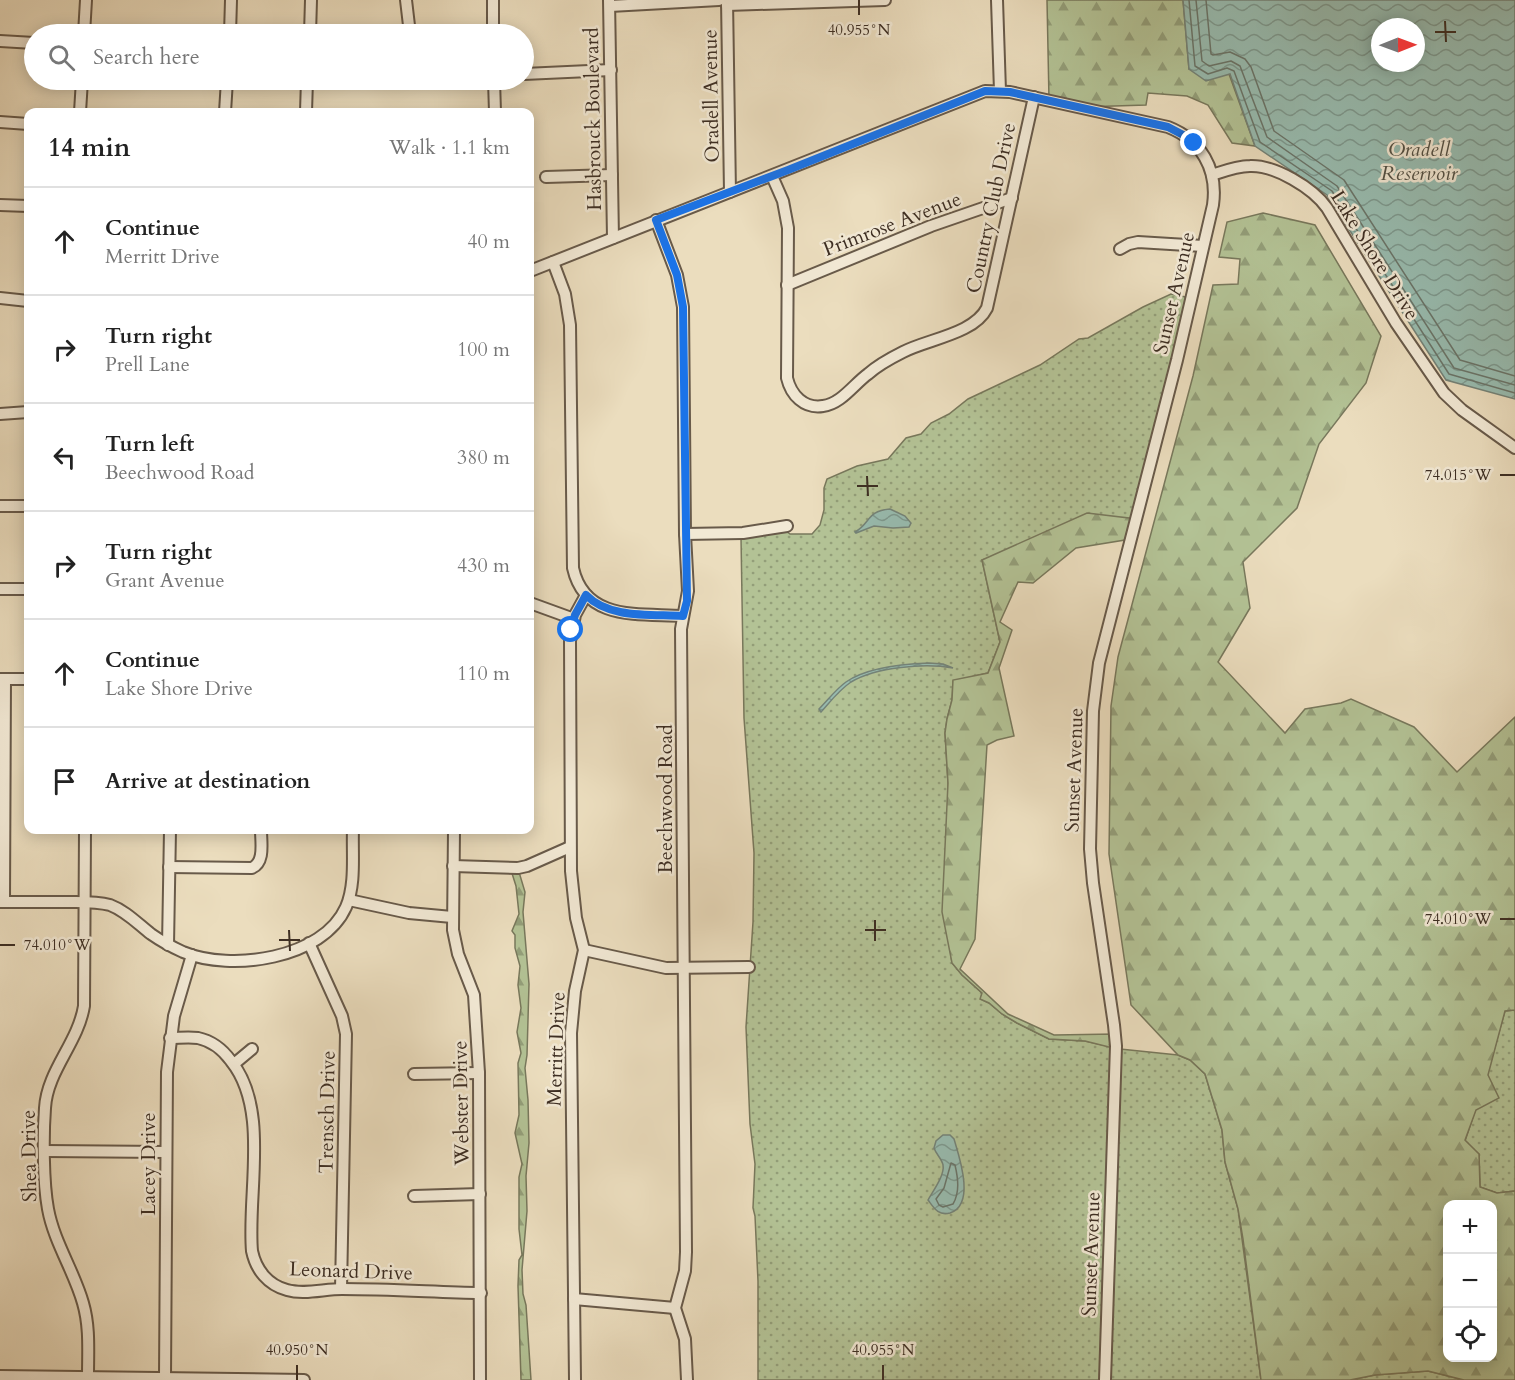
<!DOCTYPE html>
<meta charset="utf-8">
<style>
:root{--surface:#fff;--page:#f2f2f2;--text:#222;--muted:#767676;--line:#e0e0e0}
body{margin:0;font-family:Cardo,serif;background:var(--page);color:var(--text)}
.controls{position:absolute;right:18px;bottom:18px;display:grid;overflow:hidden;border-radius:12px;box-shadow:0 3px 15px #0003}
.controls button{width:54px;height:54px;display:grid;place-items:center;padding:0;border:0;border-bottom:2px solid var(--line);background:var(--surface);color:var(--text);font:30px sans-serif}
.compass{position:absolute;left:1371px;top:18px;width:54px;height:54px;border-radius:50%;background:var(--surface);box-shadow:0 3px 15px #0003;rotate:89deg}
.stop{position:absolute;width:18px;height:18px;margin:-14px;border:4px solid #1a73e8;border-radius:50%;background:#fff}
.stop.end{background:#1a73e8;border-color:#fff;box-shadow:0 2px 6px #0008}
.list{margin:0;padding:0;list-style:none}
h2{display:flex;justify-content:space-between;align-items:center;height:78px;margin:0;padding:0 24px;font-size:26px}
h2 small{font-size:20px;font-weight:400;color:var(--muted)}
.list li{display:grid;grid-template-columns:39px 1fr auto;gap:18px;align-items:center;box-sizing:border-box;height:108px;padding:0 24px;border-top:2px solid var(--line)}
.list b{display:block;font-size:22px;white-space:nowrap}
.list p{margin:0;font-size:20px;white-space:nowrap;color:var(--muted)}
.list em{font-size:20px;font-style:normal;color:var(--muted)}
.icon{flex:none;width:33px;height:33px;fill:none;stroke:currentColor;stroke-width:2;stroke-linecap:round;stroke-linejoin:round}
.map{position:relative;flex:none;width:1515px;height:1380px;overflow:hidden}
.search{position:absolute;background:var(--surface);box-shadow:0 3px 15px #0003;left:24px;top:24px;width:510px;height:66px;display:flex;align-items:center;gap:15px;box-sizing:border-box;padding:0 21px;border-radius:33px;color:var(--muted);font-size:22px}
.panel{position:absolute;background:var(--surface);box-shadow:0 3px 15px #0003;left:24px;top:108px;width:510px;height:726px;border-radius:12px}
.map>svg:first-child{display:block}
.grass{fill:url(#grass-dots);stroke:#78785c;stroke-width:1.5}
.forest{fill:url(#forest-firs);stroke:#78785c;stroke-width:1.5;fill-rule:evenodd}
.water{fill:url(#water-waves);stroke:#748378;stroke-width:1.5;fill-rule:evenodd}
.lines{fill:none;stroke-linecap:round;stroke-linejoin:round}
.shore{stroke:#6a756a;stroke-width:1.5}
.minor-casing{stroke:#685a4a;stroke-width:14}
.minor{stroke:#f2e9d5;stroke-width:10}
.route{stroke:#1a73e8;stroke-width:8}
.ticks{fill:none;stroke:#3d2e23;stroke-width:2}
.labels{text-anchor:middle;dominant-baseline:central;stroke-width:5;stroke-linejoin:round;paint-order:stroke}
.street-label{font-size:20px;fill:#3d2e23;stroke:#f2e9d5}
.water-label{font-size:21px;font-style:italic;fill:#545246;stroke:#f2e9d5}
.ticks-label{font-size:15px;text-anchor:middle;fill:#3d2e23;stroke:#f2e9d5;stroke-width:5;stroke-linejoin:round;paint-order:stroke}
</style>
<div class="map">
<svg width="1515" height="1380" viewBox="0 0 1515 1380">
<defs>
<pattern id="grass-dots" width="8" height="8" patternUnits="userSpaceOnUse" patternTransform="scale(1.5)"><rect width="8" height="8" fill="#b3c295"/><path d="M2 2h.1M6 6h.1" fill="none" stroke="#939e79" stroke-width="1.8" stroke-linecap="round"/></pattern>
<pattern id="forest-firs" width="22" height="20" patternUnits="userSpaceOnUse" patternTransform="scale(1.5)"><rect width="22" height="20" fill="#b3c295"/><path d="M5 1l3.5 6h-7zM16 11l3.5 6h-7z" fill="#939e79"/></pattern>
<pattern id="water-waves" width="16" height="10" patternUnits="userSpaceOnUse" patternTransform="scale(1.5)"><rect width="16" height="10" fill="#98bcb0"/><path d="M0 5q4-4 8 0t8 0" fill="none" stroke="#7d998f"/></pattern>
</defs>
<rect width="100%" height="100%" fill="#ebddbe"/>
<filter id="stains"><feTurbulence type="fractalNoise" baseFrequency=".00333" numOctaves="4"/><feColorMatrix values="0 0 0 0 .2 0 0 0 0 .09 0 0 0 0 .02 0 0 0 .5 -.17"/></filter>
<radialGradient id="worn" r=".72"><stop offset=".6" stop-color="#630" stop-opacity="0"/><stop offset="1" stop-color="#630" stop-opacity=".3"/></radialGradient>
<!-- grass -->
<g class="grass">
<path d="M1171,294l20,4 -54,221 -15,-1 -140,42 18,82 -12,31 -35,8 -1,19 -5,19 -2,14 3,50 2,165 2,15 10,12 20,18 -1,6 8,4 13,11 15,9 32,16 36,2 35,8 58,6 12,5 15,14 17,56 3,32 13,47 23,171h-503v-99l-3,-65 -2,-8 2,-44 -5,-40 -4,-97 7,-105 1,-69 -10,-135 -3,-180 16,-2 9,-7 15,-2 9,7h22l8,-9 4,-15v-22l3,-9 30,-13 31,-7 18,-21 15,-4 10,-11 18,-9 19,-15 72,-34 39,-26 9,-1 55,-31z"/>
<path d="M1515,1010v181l-18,2 -17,-6 -1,-33 -14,-13 22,-66 18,-64z"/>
<path d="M1428,1371l36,9h-114l25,-5z"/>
</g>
<!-- forest -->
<g class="forest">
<path d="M1047,0h136l6,69 40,5 26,72 -23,-3 -24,-38 -21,-9 -39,-3 -2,12 -64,2 -33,-7z"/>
<path d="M1263,213l52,12 66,111 -15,47 -47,61 -22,64 -54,54 7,46 -32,54 67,71 20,-24 36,-6 10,-4 63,28 43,45 58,-55v293l-10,1 -17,64 11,23 -23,12 -11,30 14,14 1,33 17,6 18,-2v189h-51l-36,-9 -53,4 -25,5h-89l-18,-141 -5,-30 -13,-47 -3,-32 -17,-56 -15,-14 -12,-5 -47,-50 -22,-151 2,-148 7,-49 75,-281 20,-91 25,-1 2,-25 -21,-2 8,-35zM1448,1204h44v154h-44z"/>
<path d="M1087,513l50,6 -6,20 -55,9 -43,35 -15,-1 -18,40 12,8 -13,38 15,68 -17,4 -10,5 -12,194 -15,30 48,45 46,21 61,-1 6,16 -36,-9 -36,-2 -32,-16 -15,-9 -13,-11 -9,-4 2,-6 -20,-18 -10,-12 -10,-51 6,-129 -3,-50 2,-14 5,-19 1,-20 35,-7 12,-31 -18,-82z"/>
<path d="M510,867l9,5 6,20 -2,20 6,72 -2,71 -2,13 3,32 1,43 -3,33 1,35 -5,59 1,24 3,11 5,75h-10l-3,-94 1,-26 3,-5 -3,-26v-52l3,-13 -7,-31 4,-18 -1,-52 3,-10 -4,-21 4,-24 -3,-23 2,-19 -5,-18v-13l-3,-4 7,-17 -3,-28z"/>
</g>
<!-- water -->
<g class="water">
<path d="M1183,0h332v399l-69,-19 -119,-185 -72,-49 -25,-72 -24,7 -17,-12zM1380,27h36v36h-36z"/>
<path d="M890,509l15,7 6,7 -2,4 -16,1 -19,-2 -18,7 -1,-1c16,-9 11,-21 35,-23z"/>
<path d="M929,663l14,1 10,4c-28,-5 -77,-1 -102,14 -12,8 -21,20 -30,30l-2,-3c9,-9 17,-20 27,-27 21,-15 58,-18 83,-19z"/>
<path d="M943,1135h7l4,4c5,17 22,66 -4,74 -12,3 -16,-5 -22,-13 5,-9 17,-25 15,-35 -1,-6 -7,-11 -9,-17l2,-7z"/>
</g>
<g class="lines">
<!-- shore -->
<g class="shore">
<path d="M1189,0l6,66 13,8 19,-6 7,3 26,71 72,49 117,183 66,19"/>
<path d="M1196,0l6,61 7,5 22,-5 9,5 27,71 70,49 117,182 61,17"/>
<path d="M1206,0l5,54 2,1 17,-3 15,7 6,8 23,64 70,49 116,180 55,16"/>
<path d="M951,1163l4,2c3,13 5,27 -2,39l-10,3 -4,-2 -3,-6 8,-11z"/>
</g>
<defs>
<g id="minor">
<path d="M406,0l4,34"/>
<path d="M493,0v34"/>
<path d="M609,0l4,238"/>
<path d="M727,0l3,192"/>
<path d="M997,0l3,91"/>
<path d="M727,5l158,-5"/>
<path d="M610,6l109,-6"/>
<path d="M84,34l2,-34"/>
<path d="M230,34l1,-34"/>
<path d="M310,34l1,-34"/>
<path d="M0,41l34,2"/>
<path d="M524,74l87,-4"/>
<path d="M494,80l1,32"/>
<path d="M80,112l2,-32"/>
<path d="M225,112l2,-32"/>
<path d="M306,112l1,-32"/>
<path d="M0,122l28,2"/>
<path d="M1212,175c12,-4 25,-9 38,-9 25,-1 63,22 77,42l69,115 48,70 18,17 53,38"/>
<path d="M772,176l11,25 5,27 -1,150c4,17 17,31 36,28 18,-2 31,-22 45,-32 10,-9 23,-16 35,-22 25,-13 71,-18 84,-44l47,-211"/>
<path d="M546,177l66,-2"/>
<path d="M0,205l28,1"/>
<path d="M656,220l21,55 6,32 2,227 3,57 -7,38 5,623 -1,19 -10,37 10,31 2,41"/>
<path d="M1120,249l9,-5 9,-2 65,4"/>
<path d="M553,262l12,32 5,31 3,243c12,54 67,45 110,48"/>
<path d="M530,271l455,-180 25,1 158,35c33,13 50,42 45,78l-36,155 -78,303 -6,48 -3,138 3,34 21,142 2,21 -11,334"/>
<path d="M787,285l144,-59 81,-28"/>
<path d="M0,298l28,3"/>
<path d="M0,414l28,-2"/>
<path d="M0,506h28"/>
<path d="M685,534l58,-1 44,-7"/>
<path d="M0,589h28"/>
<path d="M530,603l44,16"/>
<path d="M0,679h28"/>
<path d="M85,830l-1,176c-6,37 -37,65 -39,102 -2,27 -2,74 3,101 6,33 26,62 35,94 7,24 5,48 5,73"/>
<path d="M454,830l-1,100 5,24 16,41 5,78 1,307"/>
<path d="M453,866l65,2 9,-2 43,-19"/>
<path d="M169,867l83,1c13,-6 9,-25 9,-38"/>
<path d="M349,900l60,13 43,4"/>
<path d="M0,902c21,0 43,0 64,0 15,0 31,-1 46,3 16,6 28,19 41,29 10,7 21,13 32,18 48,20 140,7 163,-45 10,-23 6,-53 7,-77"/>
<path d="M4,902l1,-223"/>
<path d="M309,943l33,73 4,18 -5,255"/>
<path d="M168,945l2,-115"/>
<path d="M584,950l82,18 83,-1"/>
<path d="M170,1038c9,0 19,-1 28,0 14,3 25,12 33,23 39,48 16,132 21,190 4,19 16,34 35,39 17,5 37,-1 55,-1 46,0 93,3 139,4"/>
<path d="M234,1064l18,-15"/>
<path d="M414,1074l65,-1"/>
<path d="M45,1151l121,1"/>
<path d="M414,1196l66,-2"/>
<path d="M574,1299l101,9"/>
<path d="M0,1376l304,4"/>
<path d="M165,1377l2,-305 7,-56 18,-61"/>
<path d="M575,1380l-4,-347 4,-42 9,-41 -8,-32 -5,-47 -1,-230 5,-26 11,-20"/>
</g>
</defs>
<!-- minor casing -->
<use href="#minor" class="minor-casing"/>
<!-- minor -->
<use href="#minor" class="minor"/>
</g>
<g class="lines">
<!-- route -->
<path class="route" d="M571,630l4,-15 11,-20c23,24 66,19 97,21l4,-15 -4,-294 -6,-32 -21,-55 132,-50 197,-79 25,1 158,35 19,10 7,6"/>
</g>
<!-- ticks -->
<path class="ticks" d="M859,0v15M1445,21l1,21M1435,32h21M1500,475h15M867,476l1,20M857,486h21M1500,919h15M875,920v21M289,930l1,21M865,930h21M279,940h21M0,945h15M297,1365v15M883,1365v15"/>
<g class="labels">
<!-- street labels -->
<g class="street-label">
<text transform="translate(711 96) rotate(-91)">Oradell Avenue</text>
<text transform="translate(593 119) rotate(-91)">Hasbrouck Boulevard</text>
<text transform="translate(991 208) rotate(-78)">Country Club Drive</text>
<text transform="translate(892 224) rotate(-21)">Primrose Avenue</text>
<text transform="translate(1375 255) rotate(58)">Lake Shore Drive</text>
<text transform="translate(1174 293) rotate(-77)">Sunset Avenue</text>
<text transform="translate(1074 770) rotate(-88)">Sunset Avenue</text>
<text transform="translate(665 799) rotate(-90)">Beechwood Road</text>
<text transform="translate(556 1049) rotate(-88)">Merritt Drive</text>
<text transform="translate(461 1103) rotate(-91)">Webster Drive</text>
<text transform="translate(327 1112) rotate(-89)">Trensch Drive</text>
<text transform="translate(29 1156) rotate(-91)">Shea Drive</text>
<text transform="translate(148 1164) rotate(-90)">Lacey Drive</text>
<text transform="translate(1091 1254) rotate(-88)">Sunset Avenue</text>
<text transform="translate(351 1271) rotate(2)">Leonard Drive</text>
</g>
<!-- water labels -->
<g class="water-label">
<text x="1419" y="149">Oradell<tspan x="1419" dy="24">Reservoir</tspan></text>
</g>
</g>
<g class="ticks-label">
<text x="859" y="35">40.955°N</text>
<text x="1458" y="480">74.015°W</text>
<text x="1458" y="924">74.010°W</text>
<text x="57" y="950">74.010°W</text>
<text x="297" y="1355">40.950°N</text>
<text x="883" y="1355">40.955°N</text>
</g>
<rect width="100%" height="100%" filter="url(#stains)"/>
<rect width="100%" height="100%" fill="url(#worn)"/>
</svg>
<div class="controls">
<button>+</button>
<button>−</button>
<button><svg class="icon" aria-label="locate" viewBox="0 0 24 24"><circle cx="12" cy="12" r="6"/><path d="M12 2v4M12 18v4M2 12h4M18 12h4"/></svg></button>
</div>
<svg class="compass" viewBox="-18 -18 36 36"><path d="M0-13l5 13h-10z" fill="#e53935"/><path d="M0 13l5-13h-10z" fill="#767676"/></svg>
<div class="stop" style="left:571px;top:630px"></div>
<div class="stop end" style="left:1194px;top:143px"></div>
<div class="search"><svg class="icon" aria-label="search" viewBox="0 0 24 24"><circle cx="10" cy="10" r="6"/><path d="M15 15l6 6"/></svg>Search here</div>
<section class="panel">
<h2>14 min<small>Walk · 1.1 km</small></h2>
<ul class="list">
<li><svg class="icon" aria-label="ahead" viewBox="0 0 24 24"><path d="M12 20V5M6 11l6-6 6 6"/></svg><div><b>Continue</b><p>Merritt Drive</p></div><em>40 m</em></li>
<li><svg class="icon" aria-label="right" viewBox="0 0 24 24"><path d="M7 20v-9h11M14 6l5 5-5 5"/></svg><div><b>Turn right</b><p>Prell Lane</p></div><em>100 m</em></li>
<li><svg class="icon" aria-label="left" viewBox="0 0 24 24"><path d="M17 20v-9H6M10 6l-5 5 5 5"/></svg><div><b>Turn left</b><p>Beechwood Road</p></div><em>380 m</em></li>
<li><svg class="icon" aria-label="right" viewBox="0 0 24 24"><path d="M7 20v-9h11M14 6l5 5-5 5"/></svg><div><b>Turn right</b><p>Grant Avenue</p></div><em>430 m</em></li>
<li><svg class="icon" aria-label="ahead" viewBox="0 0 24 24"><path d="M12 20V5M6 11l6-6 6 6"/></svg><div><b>Continue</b><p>Lake Shore Drive</p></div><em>110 m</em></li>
<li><svg class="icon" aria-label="arrive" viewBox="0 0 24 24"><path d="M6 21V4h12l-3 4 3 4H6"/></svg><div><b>Arrive at destination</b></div></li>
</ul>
</section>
</div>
